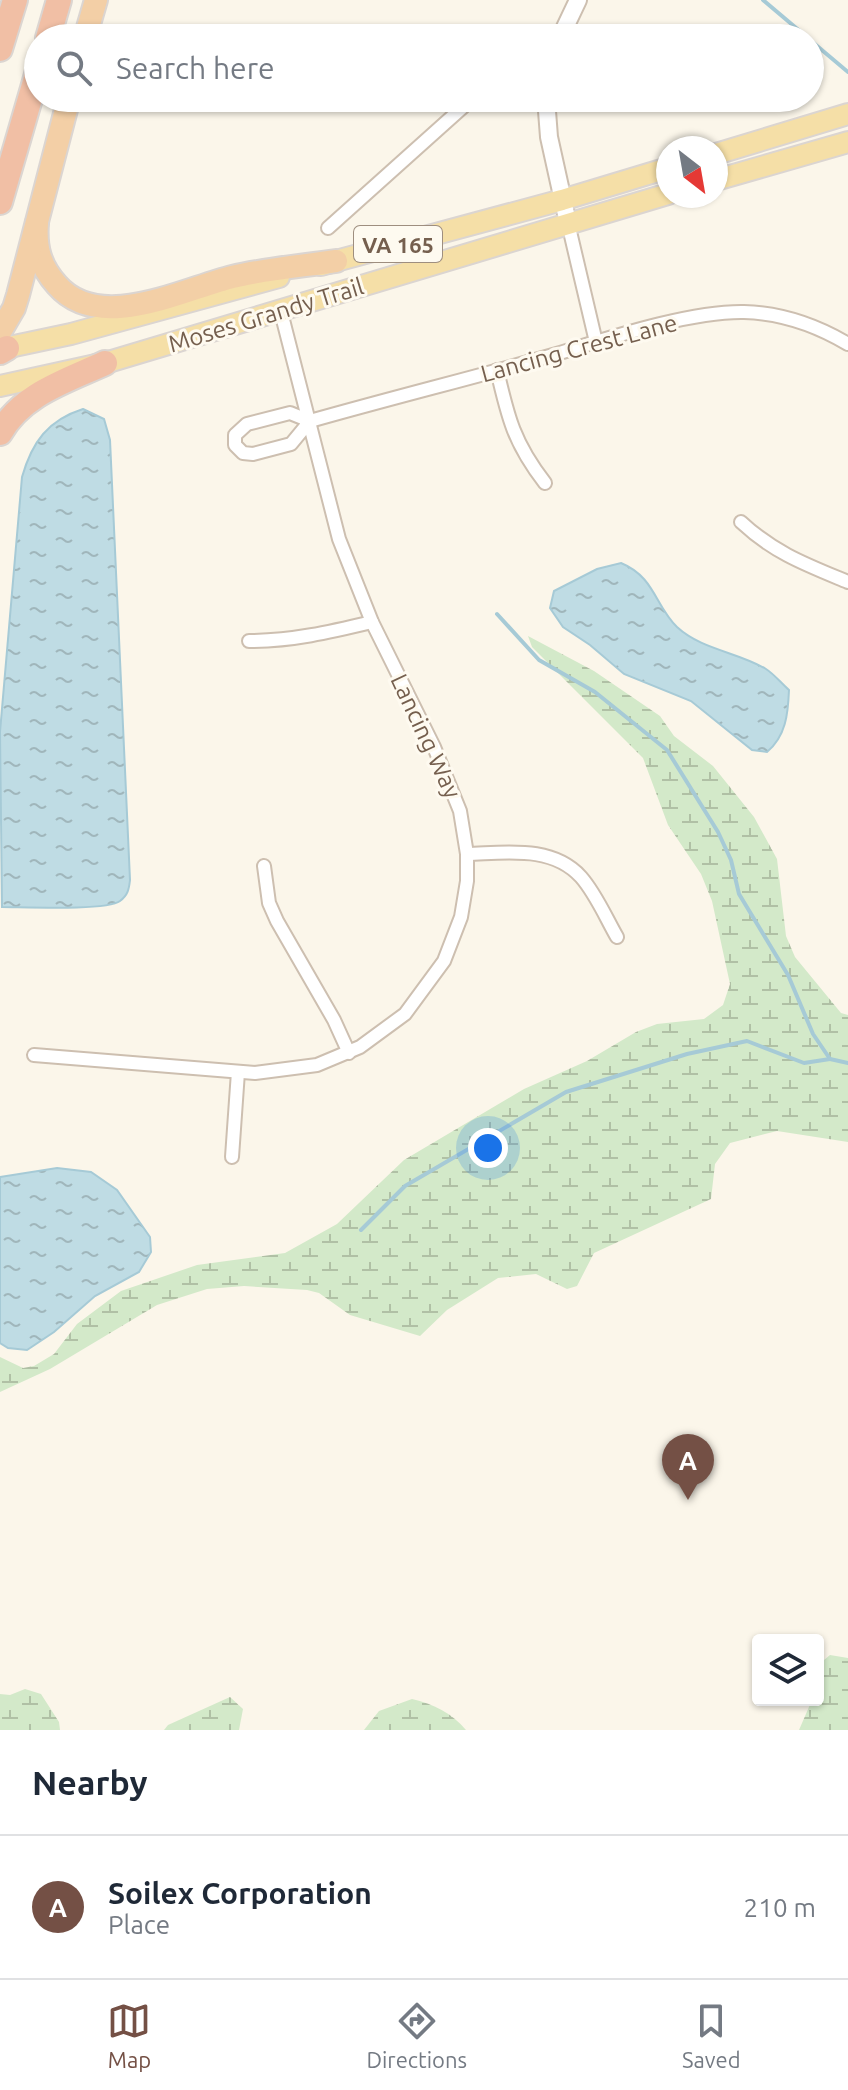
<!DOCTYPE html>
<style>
:root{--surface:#fff;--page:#f2f2f3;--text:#1f2937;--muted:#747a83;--line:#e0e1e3;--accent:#745045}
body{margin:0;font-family:Ubuntu,sans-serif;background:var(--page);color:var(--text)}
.controls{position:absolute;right:24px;bottom:24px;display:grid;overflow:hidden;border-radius:8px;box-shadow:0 2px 6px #0004}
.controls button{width:72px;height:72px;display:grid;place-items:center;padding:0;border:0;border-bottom:2px solid var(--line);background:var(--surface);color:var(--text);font:40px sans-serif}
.compass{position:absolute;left:656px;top:136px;width:72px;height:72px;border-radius:50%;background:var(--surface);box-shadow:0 2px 6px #0004;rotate:149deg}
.you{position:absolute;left:488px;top:1148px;width:28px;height:28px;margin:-20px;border:6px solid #fff;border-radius:50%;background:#1a73e8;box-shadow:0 0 0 12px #1a73e833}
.badge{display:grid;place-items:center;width:52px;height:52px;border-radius:50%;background:var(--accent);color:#fff;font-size:26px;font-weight:700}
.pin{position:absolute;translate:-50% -66px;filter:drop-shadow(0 2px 4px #0008)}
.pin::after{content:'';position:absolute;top:42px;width:28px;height:24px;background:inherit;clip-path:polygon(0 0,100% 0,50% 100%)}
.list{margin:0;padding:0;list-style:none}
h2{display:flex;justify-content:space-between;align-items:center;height:104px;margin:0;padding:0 32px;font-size:34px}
h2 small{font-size:26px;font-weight:400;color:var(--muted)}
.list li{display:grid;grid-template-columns:52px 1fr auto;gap:24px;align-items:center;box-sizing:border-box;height:144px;padding:0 32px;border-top:2px solid var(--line)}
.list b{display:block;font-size:30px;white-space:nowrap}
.list p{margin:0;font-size:26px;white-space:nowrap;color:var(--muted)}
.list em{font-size:26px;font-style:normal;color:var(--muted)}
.icon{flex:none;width:44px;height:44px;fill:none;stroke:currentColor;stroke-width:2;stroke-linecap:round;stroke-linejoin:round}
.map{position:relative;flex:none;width:848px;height:1730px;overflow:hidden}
.search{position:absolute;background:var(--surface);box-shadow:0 2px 6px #0004;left:24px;right:24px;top:24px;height:88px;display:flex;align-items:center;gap:20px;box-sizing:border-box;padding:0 28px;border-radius:44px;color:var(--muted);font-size:30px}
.sheet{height:248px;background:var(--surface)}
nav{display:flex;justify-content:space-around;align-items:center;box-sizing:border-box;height:112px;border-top:2px solid var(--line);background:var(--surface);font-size:22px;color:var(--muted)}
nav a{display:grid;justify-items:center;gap:4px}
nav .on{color:var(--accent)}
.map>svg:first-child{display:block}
.wetland{fill:url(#wetland-marsh)}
.water{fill:url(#water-ripples);stroke:#a6cad6;stroke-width:2}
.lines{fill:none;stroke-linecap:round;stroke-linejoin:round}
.stream{stroke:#a6cad6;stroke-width:4}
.minor-casing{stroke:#cdbfb0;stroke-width:16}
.tertiary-casing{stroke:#cdbfb0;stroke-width:20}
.primary-casing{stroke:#dbd5d1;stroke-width:24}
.trunk-casing{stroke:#dbd5d1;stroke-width:26}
.motorway-casing{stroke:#dbd5d1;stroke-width:28}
.minor{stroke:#fff;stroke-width:12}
.tertiary{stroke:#fff;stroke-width:16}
.primary{stroke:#f5dfa7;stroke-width:20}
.trunk{stroke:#f3cfa6;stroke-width:22}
.motorway{stroke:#f1bfa5;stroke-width:24}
.labels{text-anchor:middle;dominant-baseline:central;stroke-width:6;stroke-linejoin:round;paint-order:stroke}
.shield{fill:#fefaf0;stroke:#9e8e7f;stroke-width:2}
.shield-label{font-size:22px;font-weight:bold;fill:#755f4e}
.street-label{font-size:24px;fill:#755f4e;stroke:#fefaf0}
</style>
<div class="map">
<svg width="848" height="1730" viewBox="0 0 848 1730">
<defs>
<pattern id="wetland-marsh" width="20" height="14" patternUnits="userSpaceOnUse" patternTransform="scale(2)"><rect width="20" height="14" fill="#d3e9c9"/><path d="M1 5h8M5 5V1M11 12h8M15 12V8" fill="none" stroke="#b0c0a5"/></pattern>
<pattern id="water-ripples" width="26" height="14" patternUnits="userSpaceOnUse" patternTransform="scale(2)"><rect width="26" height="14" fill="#bfdce4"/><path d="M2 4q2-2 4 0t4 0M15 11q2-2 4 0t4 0" fill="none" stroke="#a0b6bb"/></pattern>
</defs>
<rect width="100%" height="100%" fill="#fbf6ea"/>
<!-- wetland -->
<g class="wetland">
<path d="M528,636l66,35 66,45 14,20 39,30 41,51 23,42 9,77 9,21 46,56 7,2v127l-71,-11 -47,12 -15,21 -4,35 -117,54 -17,33 -10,3 -31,-15 -38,4 -51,32 -27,26 -70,-21 -31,-22 -12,-3 -63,-4 -37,3 -50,16 -107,64 -50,23v-35l23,11 11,-2 20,-12 23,-30 44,-33 76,-26 88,-12 52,-29 67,-64 120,-71 63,-28 49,-29 21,-8 47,-5 19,-14 7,-21 -18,-83 -11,-27 -33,-49 -25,-67 -111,-111z"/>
<path d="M830,1655l18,3v72h-49l13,-30h6v-35z"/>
<path d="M25,1689l16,5 18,28 1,8h-60v-36l10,1z"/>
<path d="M230,1697l13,12 -4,21h-75l4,-5z"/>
<path d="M412,1699c21,5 40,14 54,31h-102l15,-19z"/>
</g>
<!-- water -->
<g class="water">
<path d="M83,409l21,10 6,21 20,440c-1,9 -2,15 -10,21 -13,10 -97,6 -118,6l-2,-175 22,-255c10,-35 26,-57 61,-68z"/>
<path d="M621,563c34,14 34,43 56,64 25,23 61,25 89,42 8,5 16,15 23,21 -1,24 -3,46 -22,62l-15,-2 -61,-49 -67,-27 -34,-29 -27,-18 -13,-19 4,-17 43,-22z"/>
<path d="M57,1168l34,4 26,18 33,47 1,15 -12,20 -44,24 -41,36 -27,18 -19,-2 -8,-5v-166z"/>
</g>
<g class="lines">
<!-- stream -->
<g class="stream">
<path d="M763,0l45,38"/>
<path d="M810,40l38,32"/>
<path d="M497,614l42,46 56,32 72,58 51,82 13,28 8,34 49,81 25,59 17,25 18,4"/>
<path d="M361,1230l44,-44 161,-94 121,-38 60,-13 57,22 26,-4"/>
</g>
<defs>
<g id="minor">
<path d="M568,223l28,119"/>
<path d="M328,228l145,-130"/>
<path d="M497,370c11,48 17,73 48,113"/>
<path d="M290,413l20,8 -19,23 -38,10 -10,-1 -8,-8v-10l12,-11z"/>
<path d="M310,421c81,-23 162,-43 243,-66 53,-16 136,-44 191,-43 37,1 72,13 104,32"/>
<path d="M741,522c33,31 66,43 107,60"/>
<path d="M249,641c43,0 81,-9 123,-19"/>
<path d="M467,854c39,-1 85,-9 114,23 15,17 25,41 36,60"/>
<path d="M264,866l5,37 8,18 57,99 15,33"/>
<path d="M34,1055l221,18 62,-8 43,-18 45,-33 39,-53 17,-44 6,-36v-27l-7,-43 -26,-64 -62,-125 -33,-83 -58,-227"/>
<path d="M232,1157l6,-85"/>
</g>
<g id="tertiary">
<path d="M560,38l18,-38"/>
<path d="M546,98l3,39 19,86"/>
</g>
<g id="primary">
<path d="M716,154l132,-40"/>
<path d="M716,180l132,-38"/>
<path d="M321,265l241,-65 106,-32"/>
<path d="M0,349l71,-15 208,-57"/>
<path d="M0,386l105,-23 563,-169"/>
</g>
<g id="trunk">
<path d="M85,38l11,-38"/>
<path d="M37,223c-2,25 3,43 20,62 42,48 124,5 175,-8 34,-8 70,-11 104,-16"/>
<path d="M0,332l14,-24 4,-13 51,-197"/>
</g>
<g id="motorway">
<path d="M48,38l11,-38"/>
<path d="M0,49l15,-49"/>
<path d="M0,202l38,-131"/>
<path d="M0,352l7,-4"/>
<path d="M0,433c22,-39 66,-52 105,-70"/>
</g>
</defs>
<!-- minor casing -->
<use href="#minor" class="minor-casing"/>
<!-- tertiary casing -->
<use href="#tertiary" class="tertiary-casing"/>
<!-- primary casing -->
<use href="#primary" class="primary-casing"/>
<!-- trunk casing -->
<use href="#trunk" class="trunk-casing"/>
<!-- motorway casing -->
<use href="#motorway" class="motorway-casing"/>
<!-- minor -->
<use href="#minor" class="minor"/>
<!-- tertiary -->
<use href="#tertiary" class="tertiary"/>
<!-- primary -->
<use href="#primary" class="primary"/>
<!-- trunk -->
<use href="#trunk" class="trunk"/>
<!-- motorway -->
<use href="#motorway" class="motorway"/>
</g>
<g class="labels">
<!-- shield labels -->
<rect class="shield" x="354" y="226" width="88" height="36" rx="6"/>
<g class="shield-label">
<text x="398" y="244">VA 165</text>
</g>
<!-- street labels -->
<g class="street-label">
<text transform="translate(266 315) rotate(-17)">Moses Grandy Trail</text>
<text transform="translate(579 348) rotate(-15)">Lancing Crest Lane</text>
<text transform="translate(426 736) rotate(65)">Lancing Way</text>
</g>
</g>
</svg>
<div class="controls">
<button><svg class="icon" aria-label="layers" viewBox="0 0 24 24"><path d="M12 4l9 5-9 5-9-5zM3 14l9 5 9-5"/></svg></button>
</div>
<svg class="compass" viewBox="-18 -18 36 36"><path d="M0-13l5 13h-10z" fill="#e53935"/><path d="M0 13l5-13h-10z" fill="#747a83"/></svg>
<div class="you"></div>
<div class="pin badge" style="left:688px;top:1500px">A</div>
<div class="search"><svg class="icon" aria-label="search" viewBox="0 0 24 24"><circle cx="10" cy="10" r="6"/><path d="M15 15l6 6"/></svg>Search here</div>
</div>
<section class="sheet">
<h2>Nearby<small></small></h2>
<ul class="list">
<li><span class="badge">A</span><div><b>Soilex Corporation</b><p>Place</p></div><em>210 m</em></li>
</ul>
</section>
<nav>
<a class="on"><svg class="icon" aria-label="map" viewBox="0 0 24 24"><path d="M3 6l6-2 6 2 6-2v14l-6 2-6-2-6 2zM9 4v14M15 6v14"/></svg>Map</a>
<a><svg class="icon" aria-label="directions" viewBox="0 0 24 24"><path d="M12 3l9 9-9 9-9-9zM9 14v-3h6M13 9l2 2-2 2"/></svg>Directions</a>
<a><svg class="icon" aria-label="saved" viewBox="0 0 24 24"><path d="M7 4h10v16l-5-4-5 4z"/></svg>Saved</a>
</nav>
